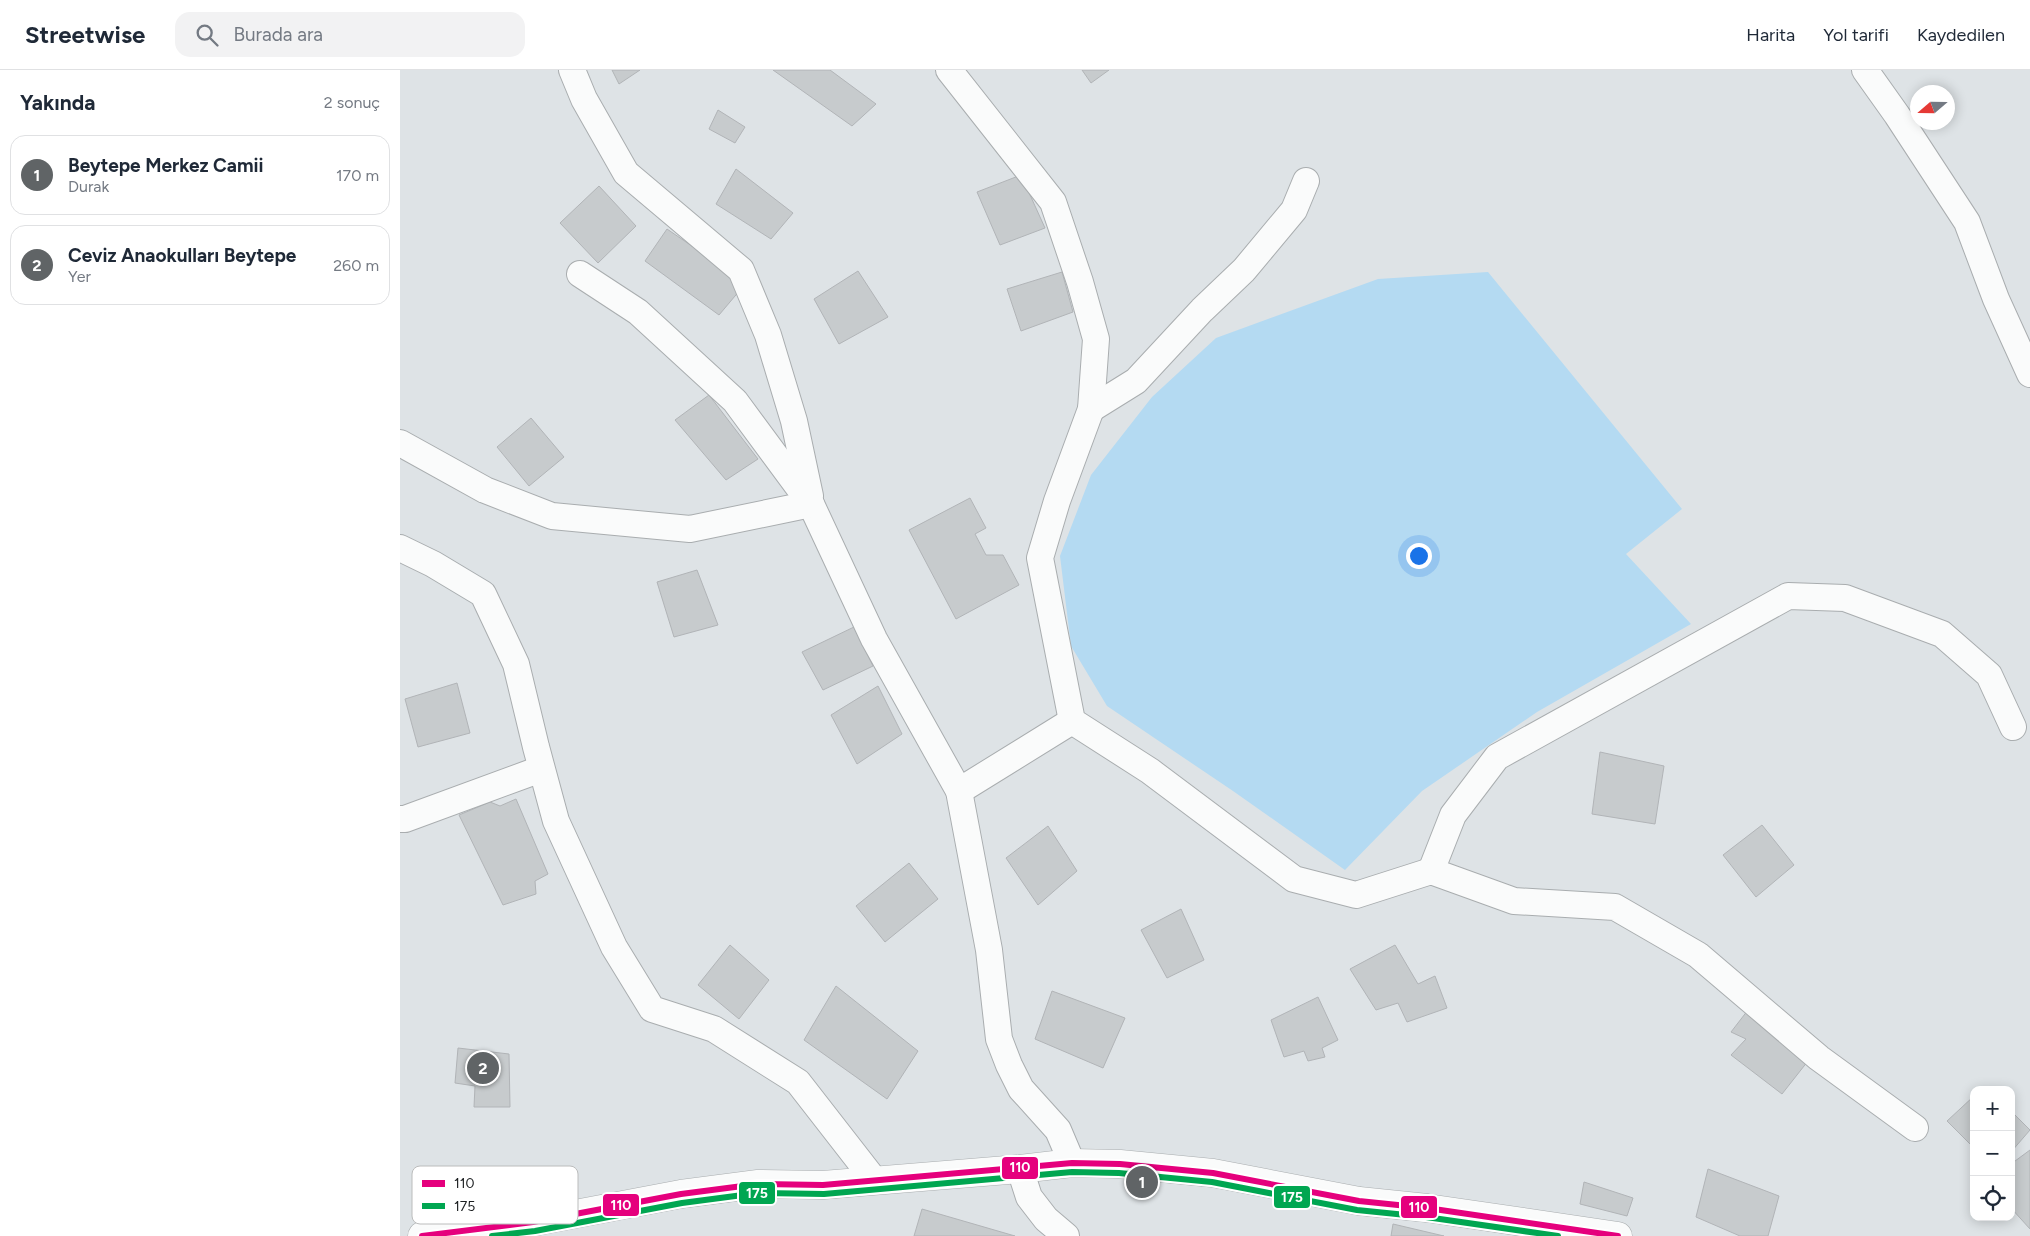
<!DOCTYPE html>
<html lang="tr">
<meta charset="utf-8">
<style>
:root{--surface:#fff;--page:#f2f2f3;--text:#1f2937;--muted:#747a83;--line:#e0e1e3;--accent:#606466}
body{margin:0;font-family:Figtree,sans-serif;background:var(--page);color:var(--text)}
.controls{position:absolute;right:15px;bottom:15px;display:grid;overflow:hidden;border-radius:10px;box-shadow:0 2px 12px #0003}
.controls button{width:45px;height:45px;display:grid;place-items:center;padding:0;border:0;border-bottom:1px solid var(--line);background:var(--surface);color:var(--text);font:25px sans-serif}
.compass{position:absolute;left:1510px;top:15px;width:45px;height:45px;border-radius:50%;background:var(--surface);box-shadow:0 2px 12px #0003;rotate:250deg}
.you{position:absolute;left:1018px;top:485px;width:18px;height:18px;margin:-12px;border:4px solid #fff;border-radius:50%;background:#1a73e8;box-shadow:0 0 0 8px #1a73e833}
.badge{display:grid;place-items:center;width:32px;height:32px;border-radius:50%;background:var(--accent);color:#fff;font-size:16px;font-weight:700}
.pin{position:absolute;translate:-50% -50%;border:2px solid #fff;box-shadow:0 1px 5px #0006}
.list{margin:0;padding:0;list-style:none}
h2{display:flex;justify-content:space-between;align-items:center;height:65px;margin:0;padding:0 20px;font-size:21px}
h2 small{font-size:16px;font-weight:400;color:var(--muted)}
.list li{display:grid;grid-template-columns:32px 1fr auto;gap:15px;align-items:center;box-sizing:border-box;height:80px;margin:0 10px 10px;padding:0 10px;border:1px solid var(--line);border-radius:15px}
.list b{display:block;font-size:19px;white-space:nowrap}
.list p{margin:0;font-size:16px;white-space:nowrap;color:var(--muted)}
.list em{font-size:16px;font-style:normal;color:var(--muted)}
.icon{flex:none;width:28px;height:28px;fill:none;stroke:currentColor;stroke-width:2;stroke-linecap:round;stroke-linejoin:round}
.map{position:relative;flex:none;width:1630px;height:1166px;overflow:hidden}
header{display:flex;align-items:center;gap:30px;box-sizing:border-box;height:70px;padding:0 25px;background:var(--surface);border-bottom:1px solid var(--line)}
header strong{font-size:24px}
nav{display:flex;gap:28px;margin-inline-start:auto;font-size:18px}
.search{width:350px;height:45px;background:var(--page);display:flex;align-items:center;gap:12px;box-sizing:border-box;padding:0 18px;border-radius:15px;color:var(--muted);font-size:19px}
main{display:flex}
aside{flex:1;background:var(--surface)}
.map>svg:first-child{display:block}
.green{fill:#b4daf2}
.building{fill:#c7cbcd;stroke:#b1b4b7}
.lines{fill:none;stroke-linecap:round;stroke-linejoin:round}
.minor-casing{stroke:#a9adaf;stroke-width:28}
.tertiary-casing{stroke:#a9adaf;stroke-width:29}
.minor{stroke:#fafbfb;stroke-width:26}
.tertiary{stroke:#fafbfb;stroke-width:28}
.bus-1-casing{stroke:#fff;stroke-width:10}
.bus-2-casing{stroke:#fff;stroke-width:10}
.bus-1{stroke:#e5007d;stroke-width:6}
.bus-2{stroke:#00a651;stroke-width:6}
.key{fill:#fff;stroke:#bbbcbc;stroke-width:1}
.key-label{font-size:14px;fill:#1c1f21}
.line-badge{stroke:#fff;stroke-width:2}
.badge-label{font-size:14px;text-anchor:middle;font-weight:bold;fill:#fff}
</style>
<header>
<strong>Streetwise</strong>
<div class="search"><svg class="icon" aria-label="search" viewBox="0 0 24 24"><circle cx="10" cy="10" r="6"/><path d="M15 15l6 6"/></svg>Burada ara</div>
<nav><a>Harita</a><a>Yol tarifi</a><a>Kaydedilen</a></nav>
</header>
<main>
<aside>
<h2>Yakında<small>2 sonuç</small></h2>
<ul class="list">
<li><span class="badge">1</span><div><b>Beytepe Merkez Camii</b><p>Durak</p></div><em>170 m</em></li>
<li><span class="badge">2</span><div><b>Ceviz Anaokulları Beytepe</b><p>Yer</p></div><em>260 m</em></li>
</ul>
</aside>
<div class="map">
<svg width="1630" height="1166" viewBox="0 0 1630 1166">
<rect width="100%" height="100%" fill="#dee3e6"/>
<!-- green -->
<path class="green" d="M1088,202l194,237 -56,45 65,70 -154,88 -115,79 -77,79 -112,-79 -126,-85 -36,-60 -11,-90 31,-81 61,-78 64,-59 162,-59z"/>
<!-- building -->
<g class="building">
<path d="M212,0h28l-21,14z"/>
<path d="M373,0h57l46,34 -24,22z"/>
<path d="M682,0h27l-18,13z"/>
<path d="M318,40l27,17 -10,16 -26,-14z"/>
<path d="M336,99l57,44 -22,26 -55,-35z"/>
<path d="M621,105l24,53 -45,17 -23,-53z"/>
<path d="M199,116l37,40 -38,37 -38,-40z"/>
<path d="M267,159l79,54 -27,32 -74,-54z"/>
<path d="M458,201l30,46 -49,27 -25,-45z"/>
<path d="M662,202l11,40 -52,19 -14,-42z"/>
<path d="M309,325l49,64 -32,21 -51,-60z"/>
<path d="M131,348l33,39 -35,29 -32,-39z"/>
<path d="M570,428l16,30 -11,6 11,21h17l16,30 -63,34 -47,-89z"/>
<path d="M297,500l21,55 -44,12 -17,-55z"/>
<path d="M454,557l19,39 -50,24 -21,-38z"/>
<path d="M57,613l13,50 -52,14 -13,-48z"/>
<path d="M478,616l24,48 -45,30 -26,-49z"/>
<path d="M1200,682l64,14 -9,58 -63,-10z"/>
<path d="M116,729l32,75 -13,7 1,13 -33,11 -44,-90 31,-13 10,4z"/>
<path d="M1362,755l32,40 -38,32 -33,-42z"/>
<path d="M648,756l29,45 -39,34 -32,-47z"/>
<path d="M509,793l29,36 -53,43 -29,-36z"/>
<path d="M781,839l23,51 -37,18 -26,-48z"/>
<path d="M330,875l39,35 -30,39 -41,-34z"/>
<path d="M995,875l23,39 17,-8 12,32 -40,14 -9,-19 -22,7 -26,-41z"/>
<path d="M436,916l82,65 -31,48 -83,-59z"/>
<path d="M652,921l73,27 -22,50 -68,-29z"/>
<path d="M918,927l20,43 -16,8 3,9 -17,4 -4,-10 -20,6 -13,-37z"/>
<path d="M1348,940l60,51 -26,33 -51,-39 15,-16 -15,-7z"/>
<path d="M58,978l51,6 1,53h-36l1,-21 -20,-3z"/>
<path d="M1574,1026v52l-27,-27z"/>
<path d="M1611,1041l19,19 -19,22z"/>
<path d="M1630,1080v79l-19,-21v-44z"/>
<path d="M1308,1099l71,27 -11,40h-28l-44,-19z"/>
<path d="M1184,1112l49,16 -6,18 -47,-12z"/>
<path d="M522,1139l93,27h-101z"/>
<path d="M993,1154l51,12h-53z"/>
</g>
<g class="lines">
<defs>
<g id="minor">
<path d="M172,0l12,29 42,74 115,97 27,65 26,86 16,75"/>
<path d="M549,0l104,132 27,80 16,57 -5,70 -34,92 -17,57 32,163 78,50 144,108 62,16 75,-24 83,30 101,6 83,48 121,103 96,70"/>
<path d="M1465,0l32,45 70,107 29,77 34,75"/>
<path d="M180,204l58,38 97,89 76,103 63,135 85,152 30,159 10,89 10,26 12,24 37,41 14,33"/>
<path d="M691,339l45,-28 66,-71 42,-40 50,-60 12,-29"/>
<path d="M0,373l85,47 67,26 138,13 121,-25"/>
<path d="M0,478l33,16 50,30 33,70 20,83 20,74 58,126 38,62 62,20 84,53 77,99"/>
<path d="M559,721l113,-70"/>
<path d="M0,749h5l136,-50"/>
<path d="M1031,801l22,-56 44,-58 291,-161 57,2 97,36 47,41 24,52"/>
<path d="M620,1099l9,28 17,22 20,17"/>
</g>
<path id="tertiary" d="M22,1166l111,-14 148,-28 77,-10 65,1 197,-16 52,-6 48,1 93,9 146,28 68,7 191,28"/>
</defs>
<!-- minor casing -->
<use href="#minor" class="minor-casing"/>
<!-- tertiary casing -->
<use href="#tertiary" class="tertiary-casing"/>
<!-- minor -->
<use href="#minor" class="minor"/>
<!-- tertiary -->
<use href="#tertiary" class="tertiary"/>
<defs>
<path id="bus-1" d="M22,1166l111,-14 148,-28 77,-10 65,1 249,-22 48,1 93,9 146,28 68,7 191,28"/>
<path id="bus-2" d="M92,1166l43,-5 147,-28 76,-10 66,1 248,-22 47,1 93,9 145,28 69,7 132,19"/>
</defs>
<!-- bus-1 casing -->
<use href="#bus-1" class="bus-1-casing"/>
<!-- bus-2 casing -->
<use href="#bus-2" class="bus-2-casing"/>
<!-- bus-1 -->
<use href="#bus-1" class="bus-1"/>
<!-- bus-2 -->
<use href="#bus-2" class="bus-2"/>
</g>
<!-- legend -->
<rect x="12" y="1096" width="166" height="58" rx="8" class="key"/>
<rect x="22" y="1110" width="23" height="7" fill="#e5007d"/>
<rect x="22" y="1133" width="23" height="6" fill="#00a651"/>
<g class="key-label">
<text x="54" y="1118">110</text>
<text x="54" y="1141">175</text>
</g>
<g class="line-badge">
<rect x="601" y="1086" width="38" height="24" rx="5" fill="#e5007d"/>
<rect x="338" y="1111" width="38" height="24" rx="5" fill="#00a651"/>
<rect x="873" y="1115" width="38" height="24" rx="5" fill="#00a651"/>
<rect x="202" y="1123" width="38" height="24" rx="5" fill="#e5007d"/>
<rect x="1000" y="1125" width="38" height="24" rx="5" fill="#e5007d"/>
</g>
<g class="badge-label">
<text x="620" y="1102">110</text>
<text x="357" y="1128">175</text>
<text x="892" y="1132">175</text>
<text x="221" y="1140">110</text>
<text x="1019" y="1142">110</text>
</g>
</svg>
<div class="controls">
<button>+</button>
<button>−</button>
<button><svg class="icon" aria-label="locate" viewBox="0 0 24 24"><circle cx="12" cy="12" r="6"/><path d="M12 2v4M12 18v4M2 12h4M18 12h4"/></svg></button>
</div>
<svg class="compass" viewBox="-18 -18 36 36"><path d="M0-13l5 13h-10z" fill="#e53935"/><path d="M0 13l5-13h-10z" fill="#747a83"/></svg>
<div class="you"></div>
<div class="pin badge" style="left:742px;top:1112px">1</div>
<div class="pin badge" style="left:83px;top:998px">2</div>
</div>
</main>
